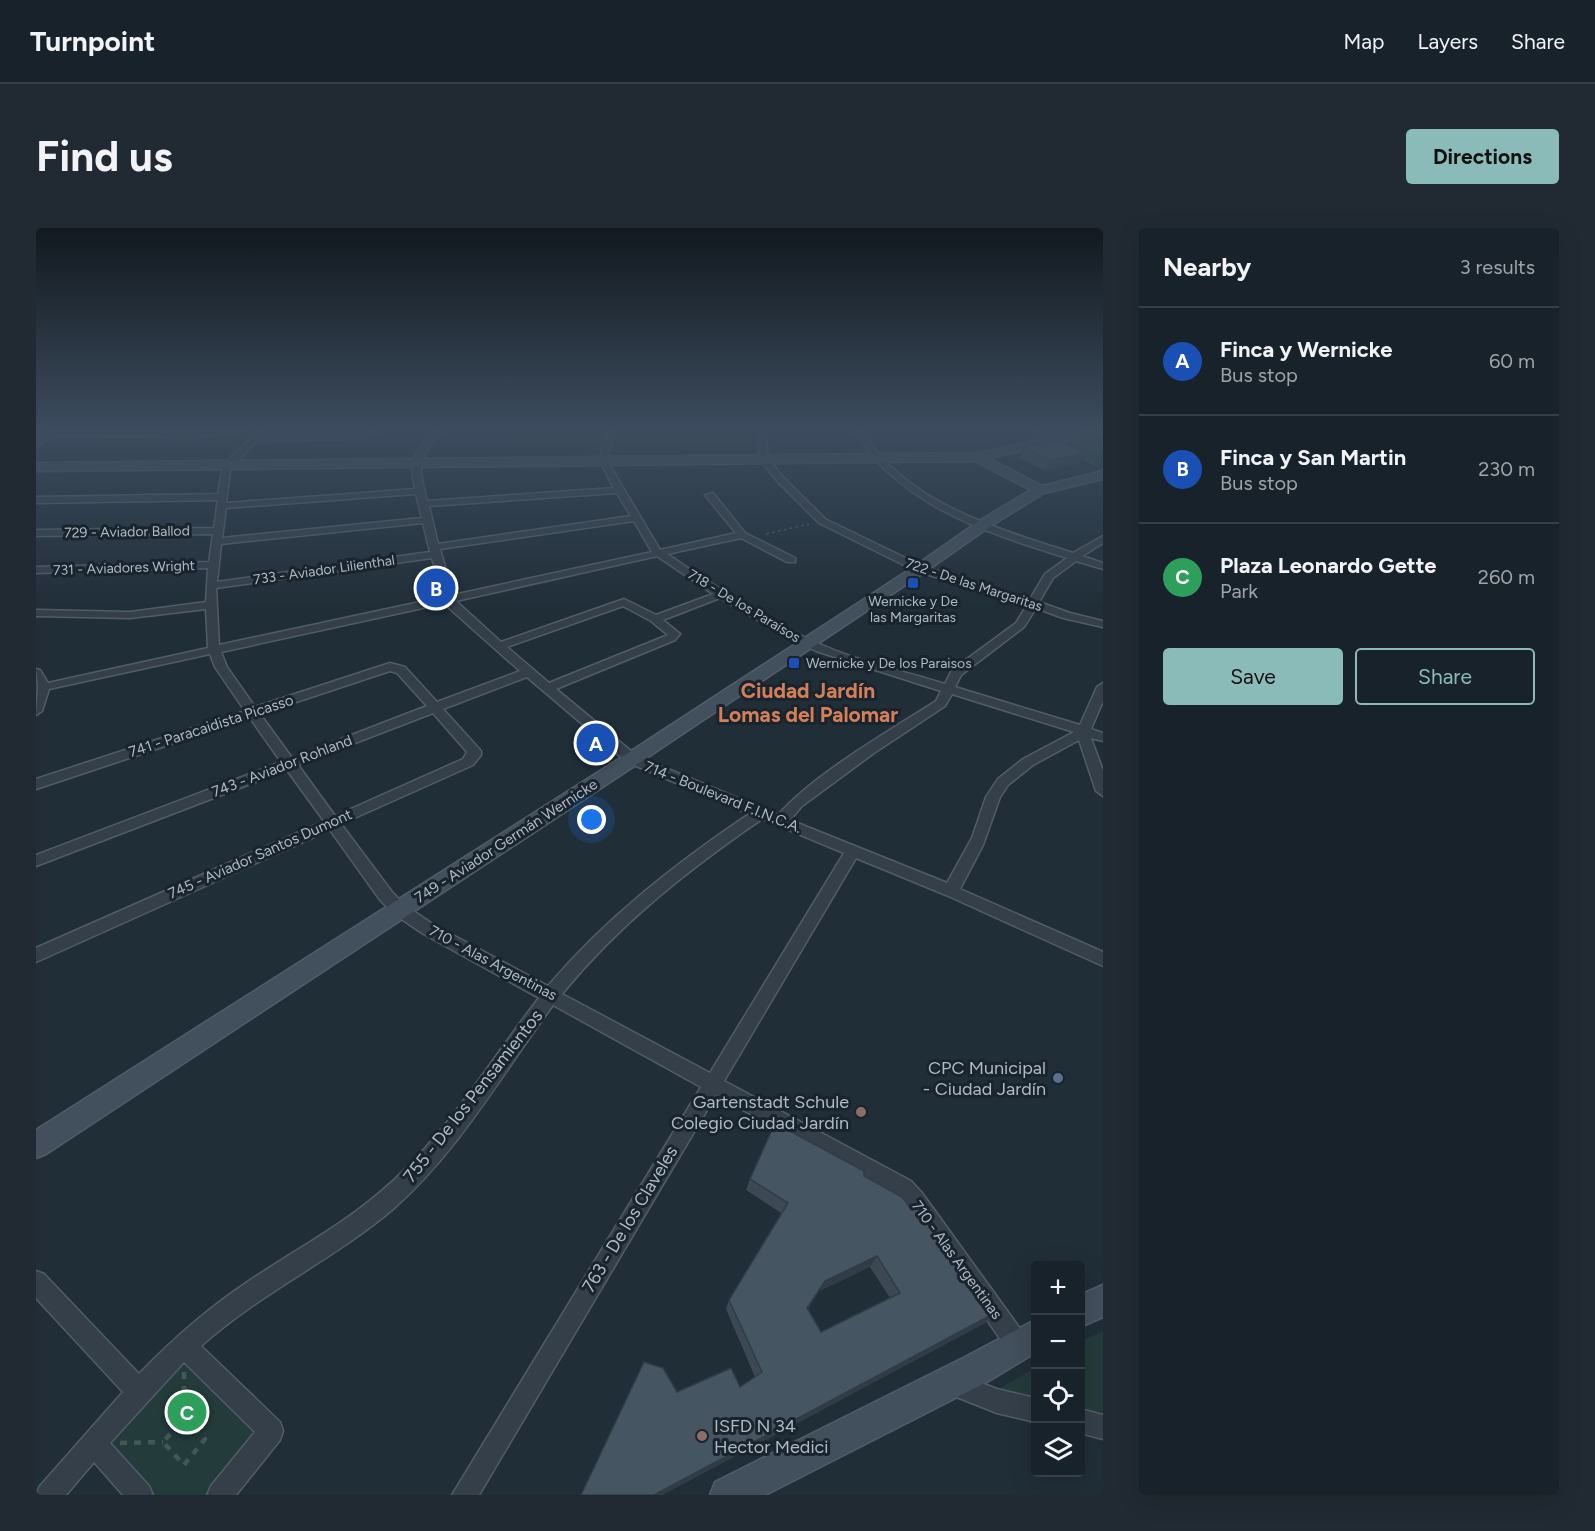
<!DOCTYPE html>
<meta charset="utf-8">
<style>
:root{--surface:#18222a;--page:#212a32;--text:#f1f3f6;--muted:#9fa4a8;--line:#363f47;--accent:#8bbbb9}
body{margin:0;font-family:Figtree,sans-serif;background:var(--page);color:var(--text)}
.controls{position:absolute;right:18px;bottom:18px;display:grid;overflow:hidden;border-radius:6px;box-shadow:0 6px 24px #0002}
.controls button{width:54px;height:54px;display:grid;place-items:center;padding:0;border:0;border-bottom:2px solid var(--line);background:var(--surface);color:var(--text);font:30px sans-serif}
.you{position:absolute;left:556px;top:592px;width:21px;height:21px;margin:-15px;border:4px solid #fff;border-radius:50%;background:#1a73e8;box-shadow:0 0 0 9px #1a73e833}
.badge{display:grid;place-items:center;width:39px;height:39px;border-radius:50%;background:var(--accent);color:#fff;font-size:20px;font-weight:700}
.pin{position:absolute;translate:-50% -50%;border:3px solid #fff;box-shadow:0 2px 6px #0006}
.list{margin:0;padding:0;list-style:none}
h2{display:flex;justify-content:space-between;align-items:center;height:78px;margin:0;padding:0 24px;font-size:26px}
h2 small{font-size:20px;font-weight:400;color:var(--muted)}
.list li{display:grid;grid-template-columns:39px 1fr auto;gap:18px;align-items:center;box-sizing:border-box;height:108px;padding:0 24px;border-top:2px solid var(--line)}
.list b{display:block;font-size:22px;white-space:nowrap}
.list p{margin:0;font-size:20px;white-space:nowrap;color:var(--muted)}
.list em{font-size:20px;font-style:normal;color:var(--muted)}
.actions{display:flex;gap:12px;padding:18px 24px}
.actions a{flex:1;padding:14px 0;border:2px solid var(--accent);border-radius:6px;text-align:center;font-size:21px;color:var(--accent)}
.actions .main{background:var(--accent);color:#111}
.icon{flex:none;width:33px;height:33px;fill:none;stroke:currentColor;stroke-width:2;stroke-linecap:round;stroke-linejoin:round}
.map{position:relative;flex:none;width:1067px;height:1267px;overflow:hidden;border-radius:6px}
header{display:flex;align-items:center;gap:36px;box-sizing:border-box;height:84px;padding:0 30px;background:var(--surface);border-bottom:2px solid var(--line)}
header strong{font-size:28px}
nav{display:flex;gap:33px;margin-inline-start:auto;font-size:21px}
.intro{display:flex;align-items:center;justify-content:space-between;box-sizing:border-box;height:144px;padding:0 36px}
h1{margin:0;font-size:42px}
.button{padding:15px 27px;border-radius:6px;background:var(--accent);color:#111;font-size:21px;font-weight:700}
main{display:flex;gap:36px;padding:0 36px}
aside{flex:1;background:var(--surface);border-radius:6px;box-shadow:0 6px 24px #0002}
.map>svg:first-child{display:block}
.green{fill:#233b3a}
.lines{fill:none;stroke-linecap:round;stroke-linejoin:round}
.street-casing{stroke:#515d66;stroke-width:3}
.secondary-casing{stroke:#515d66;stroke-width:3}
.path-far1{stroke:#425858;stroke-width:1.5;stroke-dasharray:3 3;stroke-linecap:butt}
.path{stroke:#425858;stroke-width:4.5;stroke-dasharray:7 7;stroke-linecap:butt}
.street{fill:#343f49;fill-rule:evenodd}
.secondary{fill:#424f5c;fill-rule:evenodd}
.wall{fill:#3c4954;fill-rule:evenodd}
.shaded-wall{fill:#313c45}
.building{fill:#465562;stroke:#313c45;stroke-width:1.5;fill-rule:evenodd}
.transit-dot{fill:#1a4fb4;stroke:#19242d;stroke-width:2}
.service-dot{fill:#5c6f8a;stroke:#19242d;stroke-width:2}
.education-dot{fill:#8d6e63;stroke:#19242d;stroke-width:2}
.labels{text-anchor:middle;dominant-baseline:central;stroke-width:6;stroke-linejoin:round;paint-order:stroke}
.far-street-label{font-size:14px;fill:#aebac5;stroke:#19242d}
.far-poi-label{font-size:14px;fill:#aebac5;stroke:#19242d}
.street-label{font-size:15px;fill:#aebac5;stroke:#19242d}
.near-poi-label{font-size:18px;fill:#aebac5;stroke:#19242d;text-anchor:end}
.near-street-label{font-size:18px;fill:#aebac5;stroke:#19242d}
.district-label{font-size:21px;font-weight:bold;fill:#d57f59;stroke:#19242d}
</style>
<header>
<strong>Turnpoint</strong>
<nav><a>Map</a><a>Layers</a><a>Share</a></nav>
</header>
<div class="intro"><h1>Find us</h1><a class="button">Directions</a></div>
<main>
<div class="map">
<svg width="1067" height="1267" viewBox="0 0 1067 1267">
<rect width="100%" height="100%" fill="#202e38"/>
<!-- green -->
<g class="green">
<path d="M1067,204v38l-54,-26z"/>
<path d="M1067,1103v85l-22,-5 -1,-69z"/>
<path d="M148,1118l87,85 -51,64h-80l-46,-51z"/>
<path d="M999,1140v33l-40,-10z"/>
</g>
<g class="lines">
<defs>
<g id="street">
<path d="M14,203h194l-44,6 -148,-1 -16,10v-6z"/>
<path d="M222,203h8l-5,5 101,-1 8,-4h9l-15,8 -108,2 -26,30 -4,32 189,-14c-7,-31 0,-35 18,-58h8c-23,32 -24,31 -14,70l187,-13c-14,-25 -17,-30 -7,-57h8l-7,21 1,12 51,86 76,-17 -31,-38 8,-2 32,40 50,25v4h-8l-46,-24 -74,16c50,33 99,68 155,91 38,17 82,26 123,39l7,-14 64,-47 11,-18 -111,-34 -97,-48 -42,-42 -17,-22 -3,-28h8l3,28 15,18 42,42 99,48 106,32 15,-25 22,-16c-79,-25 -168,-52 -212,-127h8c6,8 11,18 18,26 49,53 126,75 192,96l30,-17v7l-21,13 21,7v6l-27,-8 -23,17 -14,24 31,11 33,8v6l-40,-9 -27,-10 -12,19 -63,48 -6,12 125,38 17,-38 6,-4v18l-12,28 12,4v8l-12,-3 12,33v25l-7,-5 -17,-51 -46,25 -25,20 -8,12 -17,48 -23,44 143,63v14l-157,-71 -90,-37 -132,223 187,100 11,12 104,144 3,8 -3,8 -8,3 -8,-3 -102,-146 -11,-12 -181,-100 -237,400h-27l249,-408 -148,-82c-51,69 -95,147 -160,204 -60,51 -133,84 -192,137l79,76 3,9 -3,9 -44,55h-29l4,-9 44,-54 -71,-70 -74,81 39,43 4,9h-30l-29,-33 -28,33h-30l4,-9 83,-94 -87,-94v-27l8,3 95,100c33,-34 68,-65 107,-91 44,-30 92,-55 132,-89 66,-54 109,-130 161,-196l-117,-65 -28,-19 -14,-14 -50,-70 -294,132v-14l288,-127 -37,-51 -251,96v-11l245,-93 -31,-44 -214,71v-10l209,-68 -30,-44 -5,-13 -161,35 -7,22 -6,4 2,-28 -2,-18 4,1 8,13 160,-35 -2,-39 -76,9 -94,-2v-6l94,2 76,-10 2,-34 -172,5v-6l173,-5 4,-28 -177,2v-6l178,-2 4,-28 -182,3v-6l182,-3 4,-23 10,-15zM581,265l14,23 -193,28 -9,-38zM380,266l6,24 -200,20 4,-30zM598,293l18,31 -199,43 -13,-46zM387,295l7,29 -213,30 4,-38zM621,328l56,38 -57,21 -32,-16 -123,43 -45,-41zM396,330l11,39 -224,48 -3,-57zM684,370l54,32 42,21 125,40 -5,10c-50,32 -119,71 -158,114l-141,-59 -81,-67 119,-49 5,-6 -17,-14zM410,375l3,5 71,63 -83,31 -32,-35 -15,-4 -135,44 -28,-40 -6,-15zM587,378l28,15 17,14 -119,48 -42,-36zM354,443l7,2 30,33 -135,52 -32,-44zM491,449l100,85 122,52c-74,50 -143,104 -201,172l-114,-61 -28,-19 -14,-14 -51,-68 132,-59 8,-10v-4l-38,-42zM916,466l122,38 -51,27 -25,20 -12,18 -14,41 -25,45 -157,-63 12,-14 72,-53 71,-47zM397,485l34,39 -4,7 -128,57 -37,-51zM726,591l82,34 -134,220 -148,-79c57,-70 126,-124 200,-175z"/>
<path d="M995,203h10l17,9 -7,2z"/>
<path d="M916,1144l45,17 38,9v24l-38,-9 -53,-21 -4,-8 4,-8z"/>
<path d="M1044,1181l23,6v24l-23,-6z"/>
</g>
<g id="secondary">
<path d="M1049,203h18v3l-115,24 54,28 61,-15v8l-59,14 -55,34 -64,45 -286,191 -593,391 -10,4v-28l589,-375 290,-189 64,-45 52,-31 -56,-29 -939,10v-8l941,-10z"/>
<path d="M1067,1057v32l-23,10v-32z"/>
<path d="M999,1092v33l-48,29 -222,113h-55l5,-13 248,-124z"/>
</g>
</defs>
<!-- street casing -->
<use href="#street" class="street-casing"/>
<!-- secondary casing -->
<use href="#secondary" class="secondary-casing"/>
<!-- path-far1 -->
<g class="path-far1">
<path d="M1050,218l17,4"/>
<path d="M1044,229l16,7"/>
<path d="M730,306l43,-10"/>
</g>
<!-- path -->
<g class="path">
<path d="M148,1144v46"/>
<path d="M148,1190l21,21 -21,26 -21,-23z"/>
<path d="M84,1215l43,-1"/>
</g>
<!-- street -->
<use href="#street" class="street"/>
<!-- secondary -->
<use href="#secondary" class="secondary"/>
</g>
<!-- wall -->
<g class="wall">
<path d="M988,219l55,17 -34,7 -25,-13z"/>
<path d="M828,948l121,147 -323,172h-81l96,-103 63,-5 15,-10 -29,-68 3,-9 52,-87 -35,-23 4,-11zM834,1039l20,31 -69,34 -13,-23 11,-18z"/>
</g>
<!-- shaded-wall -->
<g class="shaded-wall">
<path d="M1048,225l-5,11 -34,7 5,-11z"/>
<path d="M841,1028l-7,11 -51,24 -17,27 23,-37z"/>
<path d="M959,1085l-10,10 -323,172h-8z"/>
</g>
<!-- building -->
<g class="building">
<path d="M1023,212l25,13 -34,7 -26,-13z"/>
<path d="M739,895l89,48v5l38,21 9,12 5,-3 79,107 -341,182h-73l63,-133 19,6 14,24 54,-24 9,19 22,-15 -33,-72 59,-97 -38,-24zM841,1028l23,37 -79,39 -14,-24 18,-27z"/>
</g>
<!-- sky -->
<linearGradient id="sky" x2="0" y2="1"><stop stop-color="#12191f"/><stop offset="0.53" stop-color="#3c4c5e"/><stop offset="1" stop-color="#3c4c5e" stop-opacity="0"/></linearGradient>
<rect width="1067" height="380" fill="url(#sky)"/>
<!-- markers -->
<g class="transit-dot">
<rect x="871" y="349" width="12" height="12" rx="3"/>
<rect x="752" y="429" width="12" height="12" rx="3"/>
</g>
<circle class="service-dot" cx="1022" cy="850" r="6"/>
<g class="education-dot">
<circle cx="825" cy="884" r="6"/>
<circle cx="666" cy="1208" r="6"/>
</g>
<g class="labels">
<!-- far-street labels -->
<g class="far-street-label">
<text transform="translate(91 304) rotate(-1)">729 - Aviador Ballod</text>
<text transform="translate(88 340) rotate(-2)">731 - Aviadores Wright</text>
<text transform="translate(288 342) rotate(-8)">733 - Aviador Lilienthal</text>
<text transform="translate(938 357) rotate(18)">722 - De las Margaritas</text>
<text transform="translate(708 378) rotate(31)">718 - De los Paraísos</text>
</g>
<!-- far-poi labels -->
<g class="far-poi-label">
<text x="877" y="373">Wernicke y De<tspan x="877" dy="16">las Margaritas</tspan></text>
<text x="770" y="435" text-anchor="start">Wernicke y De los Paraisos</text>
</g>
<!-- street labels -->
<g class="street-label">
<text transform="translate(175 498) rotate(-18)">741 - Paracaidista Picasso</text>
<text transform="translate(246 538) rotate(-21)">743 - Aviador Rohland</text>
<text transform="translate(687 569) rotate(22)">714 - Boulevard F.I.N.C.A.</text>
<text transform="translate(470 613) rotate(-33)">749 - Aviador Germán Wernicke</text>
<text transform="translate(224 626) rotate(-24)">745 - Aviador Santos Dumont</text>
<text transform="translate(457 735) rotate(28)">710 - Alas Argentinas</text>
<text transform="translate(921 1032) rotate(54)">710 - Alas Argentinas</text>
</g>
<!-- near-poi labels -->
<g class="near-poi-label">
<text x="1010" y="840">CPC Municipal<tspan x="1010" dy="21">- Ciudad Jardín</tspan></text>
<text x="813" y="874">Gartenstadt Schule<tspan x="813" dy="21">Colegio Ciudad Jardín</tspan></text>
<text x="678" y="1198" text-anchor="start">ISFD N 34<tspan x="678" dy="21">Hector Medici</tspan></text>
</g>
<!-- near-street labels -->
<g class="near-street-label">
<text transform="translate(437 868) rotate(-52)">755 - De los Pensamientos</text>
<text transform="translate(594 991) rotate(-59)">763 - De los Claveles</text>
</g>
<!-- district labels -->
<g class="district-label">
<text x="772" y="462">Ciudad Jardín<tspan x="772" dy="24">Lomas del Palomar</tspan></text>
</g>
</g>
</svg>
<div class="controls">
<button>+</button>
<button>−</button>
<button><svg class="icon" aria-label="locate" viewBox="0 0 24 24"><circle cx="12" cy="12" r="6"/><path d="M12 2v4M12 18v4M2 12h4M18 12h4"/></svg></button>
<button><svg class="icon" aria-label="layers" viewBox="0 0 24 24"><path d="M12 4l9 5-9 5-9-5zM3 14l9 5 9-5"/></svg></button>
</div>
<div class="you"></div>
<div class="pin badge" style="left:560px;top:515px;background:#1a4fb4">A</div>
<div class="pin badge" style="left:400px;top:360px;background:#1a4fb4">B</div>
<div class="pin badge" style="left:151px;top:1184px;background:#2e9e5b">C</div>
</div>
<aside>
<h2>Nearby<small>3 results</small></h2>
<ul class="list">
<li><span class="badge" style="background:#1a4fb4">A</span><div><b>Finca y Wernicke</b><p>Bus stop</p></div><em>60 m</em></li>
<li><span class="badge" style="background:#1a4fb4">B</span><div><b>Finca y San Martin</b><p>Bus stop</p></div><em>230 m</em></li>
<li><span class="badge" style="background:#2e9e5b">C</span><div><b>Plaza Leonardo Gette</b><p>Park</p></div><em>260 m</em></li>
</ul>
<div class="actions"><a class="main">Save</a><a>Share</a></div>
</aside>
</main>
